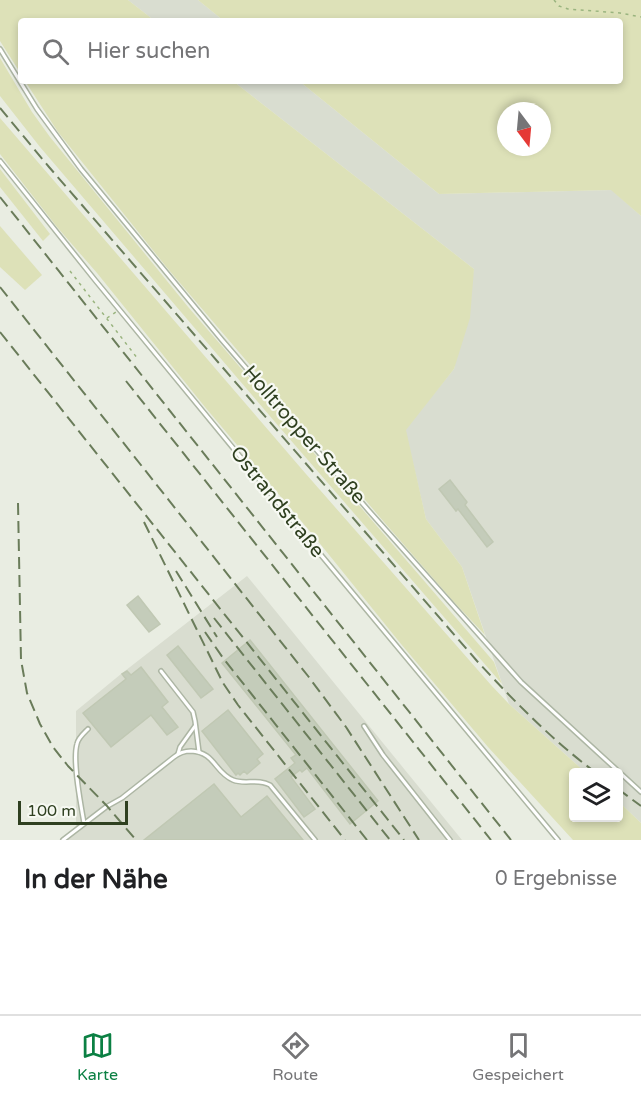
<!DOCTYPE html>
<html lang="de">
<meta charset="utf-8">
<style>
:root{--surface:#fff;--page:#f2f2f2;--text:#202124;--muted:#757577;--line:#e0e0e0;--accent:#0b8043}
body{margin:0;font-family:"Varela Round",sans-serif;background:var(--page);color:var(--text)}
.controls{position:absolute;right:18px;bottom:18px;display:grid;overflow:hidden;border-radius:6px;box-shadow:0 3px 9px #0003}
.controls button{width:54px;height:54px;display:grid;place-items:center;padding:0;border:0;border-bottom:2px solid var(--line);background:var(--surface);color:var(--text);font:30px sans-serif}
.compass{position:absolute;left:497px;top:102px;width:54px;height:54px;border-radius:50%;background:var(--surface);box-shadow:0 3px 9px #0003;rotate:164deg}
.scale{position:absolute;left:18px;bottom:15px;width:110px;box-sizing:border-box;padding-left:6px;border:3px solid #2f4020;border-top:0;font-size:16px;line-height:21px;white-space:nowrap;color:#2f4020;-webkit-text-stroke:4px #f7f9f3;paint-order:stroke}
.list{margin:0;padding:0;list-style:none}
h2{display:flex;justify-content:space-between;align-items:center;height:78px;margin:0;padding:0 24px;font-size:26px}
h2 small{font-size:20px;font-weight:400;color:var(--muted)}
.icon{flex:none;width:33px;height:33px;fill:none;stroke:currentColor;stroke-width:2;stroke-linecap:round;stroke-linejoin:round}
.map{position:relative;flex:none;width:641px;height:840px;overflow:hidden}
.search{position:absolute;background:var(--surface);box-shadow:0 3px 9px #0003;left:18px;right:18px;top:18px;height:66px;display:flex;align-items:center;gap:15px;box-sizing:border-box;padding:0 21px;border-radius:6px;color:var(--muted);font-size:22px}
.sheet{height:174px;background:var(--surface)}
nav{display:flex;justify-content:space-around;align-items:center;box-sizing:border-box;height:84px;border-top:2px solid var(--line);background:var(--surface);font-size:16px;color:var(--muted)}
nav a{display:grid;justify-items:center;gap:3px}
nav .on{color:var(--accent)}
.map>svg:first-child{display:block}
.built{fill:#d9ddd0}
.green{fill:#dde1b8;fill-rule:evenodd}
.building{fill:#c4ccba;stroke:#c0c8b3;stroke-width:1.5}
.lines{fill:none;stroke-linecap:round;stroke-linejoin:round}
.lane-casing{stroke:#adb6a4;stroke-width:6}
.path{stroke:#9ab47f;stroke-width:1.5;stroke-dasharray:3 4.5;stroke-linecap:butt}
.lane{stroke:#fff;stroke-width:3}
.rail{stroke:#6a7c5a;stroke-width:2;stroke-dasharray:12 6;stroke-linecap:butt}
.labels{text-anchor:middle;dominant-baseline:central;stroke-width:4.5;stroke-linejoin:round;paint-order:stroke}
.street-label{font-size:20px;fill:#2f4020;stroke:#f7f9f3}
</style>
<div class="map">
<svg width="641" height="840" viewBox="0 0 641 840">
<rect width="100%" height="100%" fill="#e9ede2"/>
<!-- built -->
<g class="built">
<path d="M128,0h70l26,21h-69z"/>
<path d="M233,81h66l140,113 173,-4 29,26v607l-22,-21 -1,-30h-33l-76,-68 -47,-137 -36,-48 -21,-90 49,-60 20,-100z"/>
<path d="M247,576l215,264h-400l14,-12v-117l45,-37z"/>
</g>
<!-- green -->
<g class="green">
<path d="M0,0h128l27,21h-134v53l-21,-33z"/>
<path d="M198,0h443v216l-30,-26 -172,4 -140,-113h321v-60h-396zM506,111h36v36h-36z"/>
<path d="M0,58l32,54 18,25 139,171 305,354 8,22 -221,-255 -241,-282 -40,-51z"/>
<path d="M25,81h208l241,188 -4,49 -16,51 -48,61 20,89 36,48 23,68 -32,-34 -69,-79 -216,-253 -110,-137z"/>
<path d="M0,118l306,356 185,211 18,19 76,68h-11v46h44l1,-16 22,21v17h-68l-85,-93 -87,-103 -88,-109 -108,-128 -108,-134 -40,-46 -57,-73z"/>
<path d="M0,169l50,65 -7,7 -43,-54z"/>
<path d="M0,226l42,49 -17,15 -25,-23z"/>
</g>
<!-- building -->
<g class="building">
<path d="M450,480l17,22 -2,3 28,37 -6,5 -29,-38 -2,2 -17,-22z"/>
<path d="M138,596l22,28 -11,8 -22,-27z"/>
<path d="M250,640l128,161 -28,23 -43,-56 -5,4 -2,-2 -9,7 24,32 -11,8 -29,-38 20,-16 -4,-5 5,-3 -74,-92z"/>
<path d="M178,646l35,43 -12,9 -34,-43z"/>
<path d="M141,667l27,35 -6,5 16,20 -11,8 -16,-20 -40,32 -28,-34 43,-34 -4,-5 5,-3 4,4z"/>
<path d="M228,710l35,44 -6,5 3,4 -13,11 -3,-3 -4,4 -2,-2 -2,2 -34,-44z"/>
<path d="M214,784l27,33 26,-21 36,44h-159z"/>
</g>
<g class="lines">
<defs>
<g id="lane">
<path d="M0,49l37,60 44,60 141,171 147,171 152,171 120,110"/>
<path d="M0,161l95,119 221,269 242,291"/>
<path d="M161,671l32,41 2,9 4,31"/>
<path d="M364,726l19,29 67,85"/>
<path d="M178,754l2,-7 15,-21"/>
<path d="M84,823c-3,-18 -12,-62 -7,-79 1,-6 7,-11 11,-15"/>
<path d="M63,840l43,-33 16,-9 52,-41c5,-4 11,-6 17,-6 24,1 24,22 42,29 12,5 25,-2 37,5l45,55"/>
</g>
</defs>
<!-- lane casing -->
<use href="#lane" class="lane-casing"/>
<!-- path -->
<g class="path">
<path d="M554,0l5,6 9,3 52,4 21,4"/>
<path d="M70,271l68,88"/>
<path d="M107,318l9,-6"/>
</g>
<!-- lane -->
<use href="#lane" class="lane"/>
<!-- rail -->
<g class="rail">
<path d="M0,108l49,59 428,494c37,40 75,79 118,111"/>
<path d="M0,197l511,643"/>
<path d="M0,287l308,389 38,51 73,113"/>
<path d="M0,332l404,508"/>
<path d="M126,381l365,459"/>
<path d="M18,503l3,157 6,33 13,31 13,23 15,19 39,40 29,34"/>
<path d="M144,522l79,161 15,22 107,135"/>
<path d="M176,571l41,66"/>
<path d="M214,618l176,222"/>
<path d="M205,632l18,26 144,182"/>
<path d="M618,789l23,17"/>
</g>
</g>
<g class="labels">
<!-- street labels -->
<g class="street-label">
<text transform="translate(304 435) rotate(49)">Holltropper Straße</text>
<text transform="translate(277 502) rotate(51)">Ostrandstraße</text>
</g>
</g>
</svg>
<div class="controls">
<button><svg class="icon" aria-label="layers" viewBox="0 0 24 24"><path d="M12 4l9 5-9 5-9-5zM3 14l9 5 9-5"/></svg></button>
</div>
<svg class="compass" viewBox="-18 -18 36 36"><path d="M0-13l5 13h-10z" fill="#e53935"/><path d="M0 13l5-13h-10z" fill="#757577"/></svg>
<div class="scale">100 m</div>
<div class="search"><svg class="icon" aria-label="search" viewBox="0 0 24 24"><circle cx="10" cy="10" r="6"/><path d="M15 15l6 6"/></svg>Hier suchen</div>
</div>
<section class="sheet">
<h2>In der Nähe<small>0 Ergebnisse</small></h2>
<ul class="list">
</ul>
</section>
<nav>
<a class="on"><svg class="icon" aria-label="map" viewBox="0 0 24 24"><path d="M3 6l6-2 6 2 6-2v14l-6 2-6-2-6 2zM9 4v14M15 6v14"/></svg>Karte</a>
<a><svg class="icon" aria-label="directions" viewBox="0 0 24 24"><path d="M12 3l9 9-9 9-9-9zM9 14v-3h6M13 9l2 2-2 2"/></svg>Route</a>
<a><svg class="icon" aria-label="saved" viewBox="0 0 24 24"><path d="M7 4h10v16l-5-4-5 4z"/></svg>Gespeichert</a>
</nav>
